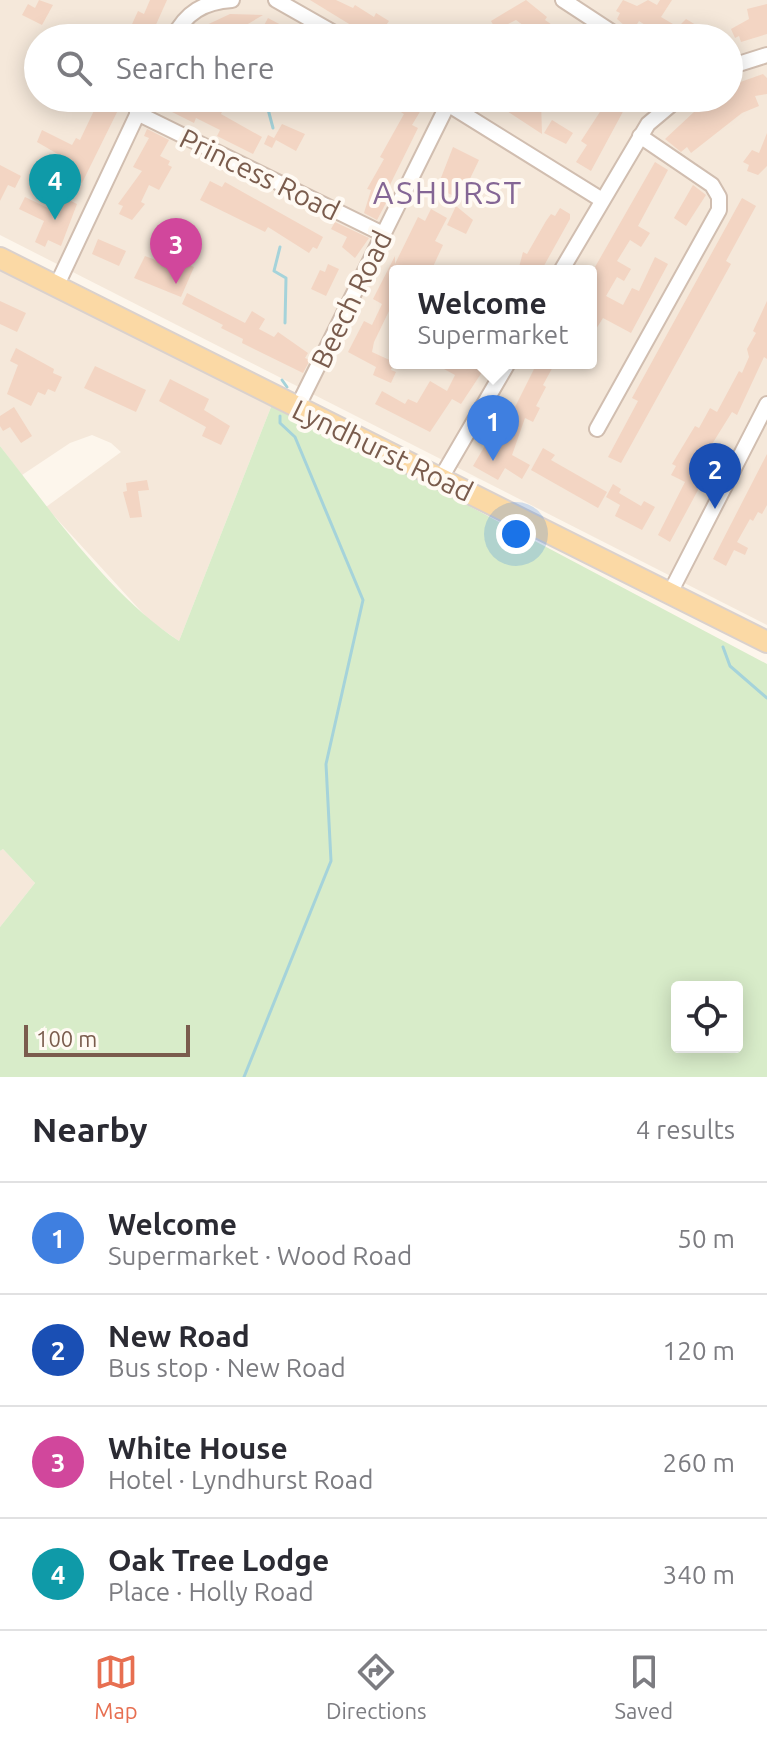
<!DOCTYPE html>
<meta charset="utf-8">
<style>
:root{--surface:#fff;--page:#f2f2f3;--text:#2b2b33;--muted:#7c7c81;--line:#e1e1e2;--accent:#e76f51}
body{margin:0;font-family:Ubuntu,sans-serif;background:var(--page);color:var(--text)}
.controls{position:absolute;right:24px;bottom:24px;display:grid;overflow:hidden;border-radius:8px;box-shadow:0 4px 20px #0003}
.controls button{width:72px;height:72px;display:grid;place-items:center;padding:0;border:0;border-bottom:2px solid var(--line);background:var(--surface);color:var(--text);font:40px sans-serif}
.scale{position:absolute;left:24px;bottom:20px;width:166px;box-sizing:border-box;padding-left:8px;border:4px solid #7a5c4d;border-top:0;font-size:22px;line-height:28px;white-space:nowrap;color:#7a5c4d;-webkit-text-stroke:6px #fffaf3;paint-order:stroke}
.you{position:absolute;left:516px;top:534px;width:28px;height:28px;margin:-20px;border:6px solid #fff;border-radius:50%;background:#1a73e8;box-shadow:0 0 0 12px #1a73e833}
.badge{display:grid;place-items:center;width:52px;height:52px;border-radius:50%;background:var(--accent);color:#fff;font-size:26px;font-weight:700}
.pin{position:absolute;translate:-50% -66px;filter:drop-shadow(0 2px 4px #0008)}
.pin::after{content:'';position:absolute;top:42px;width:28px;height:24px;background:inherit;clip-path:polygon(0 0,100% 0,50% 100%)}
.popup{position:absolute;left:389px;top:265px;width:208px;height:104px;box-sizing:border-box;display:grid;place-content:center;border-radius:8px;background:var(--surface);filter:drop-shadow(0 2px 6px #0005);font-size:26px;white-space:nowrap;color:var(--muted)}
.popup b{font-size:30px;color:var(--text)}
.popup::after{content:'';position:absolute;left:50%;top:100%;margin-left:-16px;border:16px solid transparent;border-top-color:var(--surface)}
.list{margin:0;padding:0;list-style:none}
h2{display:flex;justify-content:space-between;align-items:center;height:104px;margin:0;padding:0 32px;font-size:34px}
h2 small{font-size:26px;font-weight:400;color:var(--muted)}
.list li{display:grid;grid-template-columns:52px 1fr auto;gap:24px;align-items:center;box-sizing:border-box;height:112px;padding:0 32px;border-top:2px solid var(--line)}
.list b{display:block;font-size:30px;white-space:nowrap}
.list p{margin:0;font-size:26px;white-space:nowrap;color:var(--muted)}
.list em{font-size:26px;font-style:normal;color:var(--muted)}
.icon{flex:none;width:44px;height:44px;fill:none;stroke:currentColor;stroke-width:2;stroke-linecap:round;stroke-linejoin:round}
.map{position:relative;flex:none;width:767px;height:1077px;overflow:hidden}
.search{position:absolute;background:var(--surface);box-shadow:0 4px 20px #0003;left:24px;right:24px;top:24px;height:88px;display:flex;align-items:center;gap:20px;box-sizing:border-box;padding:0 28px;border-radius:44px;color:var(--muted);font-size:30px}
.sheet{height:552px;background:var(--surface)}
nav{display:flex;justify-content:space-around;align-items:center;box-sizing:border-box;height:112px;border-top:2px solid var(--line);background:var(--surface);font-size:22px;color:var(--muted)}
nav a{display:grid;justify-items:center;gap:4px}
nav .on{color:var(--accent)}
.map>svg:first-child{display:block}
.residential{fill:#f5e8da;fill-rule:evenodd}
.green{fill:#d8ecc9;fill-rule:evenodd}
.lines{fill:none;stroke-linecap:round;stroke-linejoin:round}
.stream{stroke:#a5d3da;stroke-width:3}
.building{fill:#f3d5c3}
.street-casing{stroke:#d1beb0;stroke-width:18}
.primary-casing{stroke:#dad1cd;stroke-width:24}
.street{stroke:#fff;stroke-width:14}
.primary{stroke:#fbd9a5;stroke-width:20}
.labels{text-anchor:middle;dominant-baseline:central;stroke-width:8;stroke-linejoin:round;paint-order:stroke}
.street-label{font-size:28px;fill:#7a5c4d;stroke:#fffaf3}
.quarter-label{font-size:32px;letter-spacing:2px;fill:#846695;stroke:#fffaf3}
</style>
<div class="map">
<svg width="767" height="1077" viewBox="0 0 767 1077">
<rect width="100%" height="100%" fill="#fdf6ec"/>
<!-- residential -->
<g class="residential">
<path d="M0,0h767v625l-767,-390zM38,38h691v60h-691zM395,271h196v92h-196z"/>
<path d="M0,264l273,138 -94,239 -30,-21 -103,-113 75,-55 -10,-9 -19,-8 -22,8 -48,32 -22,-29z"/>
<path d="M3,849l32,34 -35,44v-76z"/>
</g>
<!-- green -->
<path class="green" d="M273,402l494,262v413h-767v-150l35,-44 -32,-34 -3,2v-405c52,66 109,149 179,195zM677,987h60v60h-60z"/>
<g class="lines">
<!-- stream -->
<g class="stream">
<path d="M265,98l8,30"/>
<path d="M280,247l-6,24 12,7 -1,45"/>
<path d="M282,380l5,7"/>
<path d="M723,647l7,19 37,32"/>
<path d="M244,1077l87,-216 -5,-97 37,-164 -68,-163 -15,-14v-7"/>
</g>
</g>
<!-- building -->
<g class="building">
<path d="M39,0l14,5 -11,20 -20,-10 6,-11 7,4z"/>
<path d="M150,0h17l-17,38h-9l-13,-5 10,-22 6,3z"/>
<path d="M310,0h26l17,8 2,-3 19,12 2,-4 13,8 -5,7 17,10h-29z"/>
<path d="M526,0l21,17 -2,3 26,18h-39l3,-4 -19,-14 -20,10 -5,-9z"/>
<path d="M623,0l14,6 11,-6 9,5 3,-5h12l-11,17 17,10 8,-8 10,6 -2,4 4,3 -4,6h-46l5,-8 -14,-9 -7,11 -15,-13 3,-6 -4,-2z"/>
<path d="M767,4v30l-26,8 -2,-6 -4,2 -4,-9 18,-10 -2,-10z"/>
<path d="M230,14l33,1 -39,23h-36l6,-11 4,2z"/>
<path d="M268,18l13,7 24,13h-36l-9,-5z"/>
<path d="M763,74l4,4v16l-12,2 4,10 -17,7 -51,40 -4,-6 -6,5 -16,-13 44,-41h20v-12z"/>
<path d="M100,98h24l-42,85 -8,-4 -9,19 12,6 -16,42 -13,-6 -3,7 -10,-5 9,-21 -25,-12 6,-12 25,12 18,-49 -31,-18 5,-12 30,15 4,-7 4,2z"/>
<path d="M162,98h23l19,10 4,-10 17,7 -4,9 41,23 -9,17 -36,-18 3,-6 -24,-12 -2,5 -36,-18z"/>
<path d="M407,98l17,7 -12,20 6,3 -36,73 4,2 -9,17 -13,-7 7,-23 -4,-1 17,-30 -4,-2 24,-43 -5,-3z"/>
<path d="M487,98h30l12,7 8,-7 4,3 1,33z"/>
<path d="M609,98h30l-7,12 -6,-4 -35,65 -15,-9 11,-17 -6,-4z"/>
<path d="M552,120l21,13 -7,11 -22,-11z"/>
<path d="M282,124l23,10 -9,17 -20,-11 -4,8 -8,-4 4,-9 6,3z"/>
<path d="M147,129l22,11 -9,16 10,5 -2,4 4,2 -13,23 -10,-5 -8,17 4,2 -13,16 -13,-6 4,-8 -5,-2 24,-33 -9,-4 16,-29 -5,-2z"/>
<path d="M767,133v33l-9,9 -11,-4 2,-6 -6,-3 9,-12 7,3z"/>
<path d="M453,147l26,13 -14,29 -6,-3 -5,10 -17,-8z"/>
<path d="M655,162l13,8 -30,56 12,7 -9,14 -11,-7 -13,21 14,8 -7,12 -7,-4 -11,19 17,9 9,-17 7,3 16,-34 13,7 -37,69 -28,-15 -12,19v-63z"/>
<path d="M0,165l21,11 -6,12 -7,-3 -8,16z"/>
<path d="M210,181l12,6 3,-5 98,55 -6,12 -4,-2 -4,6 -41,-26 -3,5 -65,-32z"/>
<path d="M693,185l13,10 -20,31 -12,-8z"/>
<path d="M742,198l14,8 -30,55 5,3 -110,199 -13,-6 30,-56 -6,-3z"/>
<path d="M456,206l17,14 -7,14 -19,-9z"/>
<path d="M560,208l10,6v5l-29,52h-23l5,-19 4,2 19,-33 5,-7 4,2z"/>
<path d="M431,209l16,9 -12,23 8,4 -12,26h-36v44l-6,-4 -15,31 -2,10 22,10 -3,8 5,2 -5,11 -18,-8 3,-8 -28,-15 16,-31 8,4 10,-21 -9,-5 22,-43v8l23,-47 7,4z"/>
<path d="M335,222l34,16 -14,20 -13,-11 5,-10 -16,-8z"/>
<path d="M98,239l28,12 -7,15 -27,-12z"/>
<path d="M145,256l37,14 3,-7 9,4 -13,30 -47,-19z"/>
<path d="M328,264l11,5 -13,27 -15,-7 9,-19 5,2z"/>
<path d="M187,293l58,30 7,-12 13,8 -6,10 15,8 4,-5 30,21 -3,5 5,2 -7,13 -61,-30 1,-4 -22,-11 2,-3 -41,-21z"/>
<path d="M0,301l26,12 -9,19 -17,-8z"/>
<path d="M767,301v58l-3,-2 -27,58 -5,-3 -23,37 9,4 -48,89 -12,-7 27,-53 -14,-7 5,-9 -4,-2 23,-38 4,2 11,-20 7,4 22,-41 3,2 7,-16 -2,-8 9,-16 -3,-2z"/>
<path d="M16,348l38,21 -1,4 9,4 -7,15 -7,-3 -3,6 -7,-3 -7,14 -24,-12 11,-29 -8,-4z"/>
<path d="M433,363h55l-27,41 -9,-5 -22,33 -55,-28 7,-13 23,13 3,-5 9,4 13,-22 17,10 8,-16z"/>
<path d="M537,363h18l-12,22 3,2 -10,19 4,2 -7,14 -8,-4 -13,37 18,10 -8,14 -17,-11 -7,12 -25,-14 17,-29 6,3 11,-22 2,1z"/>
<path d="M95,366l51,24 -10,22 -52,-24z"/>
<path d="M170,379l39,20 -5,11 26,16 -9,19 -19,-9 4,-9 -47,-26z"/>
<path d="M14,407l18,29 -11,7 -11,-16 -7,4 -3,-5v-10z"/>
<path d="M543,448l12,7 -4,5 56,32 -9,16 -67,-38z"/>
<path d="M767,454v51l-5,9 -4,-2 -5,9 -3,-2 -13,23 11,6 -3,7 -11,-5 -8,16 -13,-7z"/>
<path d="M147,480l2,10 -11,1 4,26 -12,1 -7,-26 4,-1 -1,-8z"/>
<path d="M613,484l8,5 -2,4 22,13 3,-5 11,6 -13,23 -27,-14 5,-11 -14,-8z"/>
</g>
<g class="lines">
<defs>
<g id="street">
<path d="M276,0l67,38"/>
<path d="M563,0l58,38"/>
<path d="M173,38c13,-26 31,-36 59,-38"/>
<path d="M729,67l38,-12"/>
<path d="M438,98l164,102"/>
<path d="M137,113l246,121"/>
<path d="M561,271l87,-147 31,-26"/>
<path d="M56,287l89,-189"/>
<path d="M297,408l151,-304"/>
<path d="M597,429l122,-219v-13l-7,-12 -72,-49"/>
<path d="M441,478l67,-115"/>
<path d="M670,593l97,-189"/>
</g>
<path id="primary" d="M0,258l767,384"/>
</defs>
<!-- street casing -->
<use href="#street" class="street-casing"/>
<!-- primary casing -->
<use href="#primary" class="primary-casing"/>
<!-- street -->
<use href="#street" class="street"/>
<!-- primary -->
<use href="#primary" class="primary"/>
</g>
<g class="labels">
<!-- street labels -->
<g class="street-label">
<text transform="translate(260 174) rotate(26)">Princess Road</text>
<text transform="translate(351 299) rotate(-64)">Beech Road</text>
<text transform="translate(383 450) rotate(26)">Lyndhurst Road</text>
</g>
<!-- quarter labels -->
<g class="quarter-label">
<text x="448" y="192">ASHURST</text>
</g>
</g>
</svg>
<div class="controls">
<button><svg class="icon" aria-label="locate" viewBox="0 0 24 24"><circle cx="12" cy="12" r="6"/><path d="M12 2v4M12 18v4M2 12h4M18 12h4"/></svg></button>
</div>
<div class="scale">100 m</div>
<div class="you"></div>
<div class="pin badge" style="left:493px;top:461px;background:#3f7fe0">1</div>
<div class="popup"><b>Welcome</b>Supermarket</div>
<div class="pin badge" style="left:715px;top:509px;background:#1a4fb4">2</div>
<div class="pin badge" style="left:176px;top:284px;background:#d1479c">3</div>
<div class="pin badge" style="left:55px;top:220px;background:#0f9aa8">4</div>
<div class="search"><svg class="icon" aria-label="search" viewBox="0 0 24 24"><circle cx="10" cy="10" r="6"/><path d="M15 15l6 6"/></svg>Search here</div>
</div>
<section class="sheet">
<h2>Nearby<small>4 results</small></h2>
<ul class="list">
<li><span class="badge" style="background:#3f7fe0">1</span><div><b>Welcome</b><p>Supermarket · Wood Road</p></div><em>50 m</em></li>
<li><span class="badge" style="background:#1a4fb4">2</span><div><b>New Road</b><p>Bus stop · New Road</p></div><em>120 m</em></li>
<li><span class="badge" style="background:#d1479c">3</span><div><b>White House</b><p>Hotel · Lyndhurst Road</p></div><em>260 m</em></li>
<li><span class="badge" style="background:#0f9aa8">4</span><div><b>Oak Tree Lodge</b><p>Place · Holly Road</p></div><em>340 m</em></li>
</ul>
</section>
<nav>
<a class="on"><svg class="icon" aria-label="map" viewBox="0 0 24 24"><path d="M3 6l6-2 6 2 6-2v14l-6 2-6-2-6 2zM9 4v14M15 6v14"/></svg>Map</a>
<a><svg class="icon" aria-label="directions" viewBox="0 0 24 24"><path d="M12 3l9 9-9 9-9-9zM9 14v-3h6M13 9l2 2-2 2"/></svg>Directions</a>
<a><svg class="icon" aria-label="saved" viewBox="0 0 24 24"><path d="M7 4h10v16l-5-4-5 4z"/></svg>Saved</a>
</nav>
